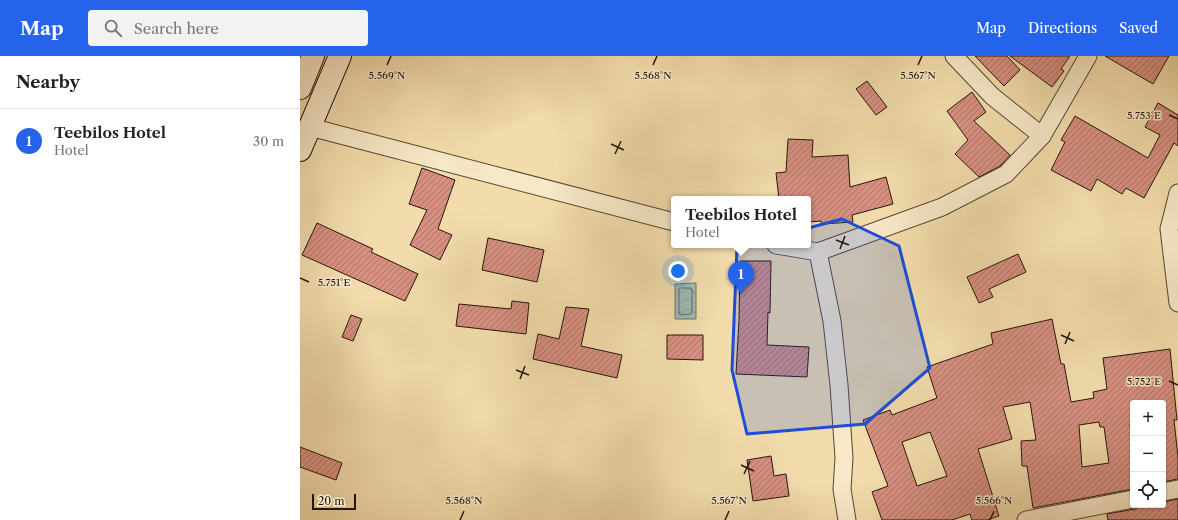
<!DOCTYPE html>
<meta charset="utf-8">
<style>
:root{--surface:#fff;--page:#f2f2f2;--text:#222;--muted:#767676;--line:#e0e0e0;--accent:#2563eb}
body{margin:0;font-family:"Libre Caslon Text",serif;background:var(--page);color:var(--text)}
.controls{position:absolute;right:12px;bottom:12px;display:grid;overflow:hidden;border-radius:4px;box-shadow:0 1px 3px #0004}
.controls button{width:36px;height:36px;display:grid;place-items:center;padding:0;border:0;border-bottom:1px solid var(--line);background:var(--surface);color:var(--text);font:20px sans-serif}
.scale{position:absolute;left:12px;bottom:10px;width:44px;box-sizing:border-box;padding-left:4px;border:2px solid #26150c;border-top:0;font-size:11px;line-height:14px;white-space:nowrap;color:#26150c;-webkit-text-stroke:3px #f7e8c8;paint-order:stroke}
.you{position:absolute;left:378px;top:215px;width:14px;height:14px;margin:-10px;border:3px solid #fff;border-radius:50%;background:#1a73e8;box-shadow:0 0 0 6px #1a73e833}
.badge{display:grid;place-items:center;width:26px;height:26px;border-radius:50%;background:var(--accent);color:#fff;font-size:13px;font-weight:700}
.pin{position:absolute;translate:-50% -33px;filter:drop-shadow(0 1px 2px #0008)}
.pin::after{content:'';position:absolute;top:21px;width:14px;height:12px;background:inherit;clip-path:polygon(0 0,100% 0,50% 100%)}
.popup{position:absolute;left:371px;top:140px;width:140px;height:52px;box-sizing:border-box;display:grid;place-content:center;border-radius:4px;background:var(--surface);filter:drop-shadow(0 1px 3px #0005);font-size:13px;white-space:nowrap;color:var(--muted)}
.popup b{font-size:15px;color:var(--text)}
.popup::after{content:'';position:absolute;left:50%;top:100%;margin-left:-8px;border:8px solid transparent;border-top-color:var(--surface)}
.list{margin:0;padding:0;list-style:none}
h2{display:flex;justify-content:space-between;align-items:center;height:52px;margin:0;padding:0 16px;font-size:17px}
h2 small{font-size:13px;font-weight:400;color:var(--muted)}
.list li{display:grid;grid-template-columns:26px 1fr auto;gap:12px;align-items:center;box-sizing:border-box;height:64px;padding:0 16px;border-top:1px solid var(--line)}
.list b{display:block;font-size:15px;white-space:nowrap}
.list p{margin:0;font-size:13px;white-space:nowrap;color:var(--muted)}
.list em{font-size:13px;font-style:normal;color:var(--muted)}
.icon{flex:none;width:22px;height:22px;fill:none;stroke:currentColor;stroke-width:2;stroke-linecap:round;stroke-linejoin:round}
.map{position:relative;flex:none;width:878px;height:464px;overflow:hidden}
header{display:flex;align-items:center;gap:24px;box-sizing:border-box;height:56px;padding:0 20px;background:var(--accent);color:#fff}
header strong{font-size:19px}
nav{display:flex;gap:22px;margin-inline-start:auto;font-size:14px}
.search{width:280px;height:36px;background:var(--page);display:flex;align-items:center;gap:10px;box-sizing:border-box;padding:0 14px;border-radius:4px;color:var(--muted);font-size:15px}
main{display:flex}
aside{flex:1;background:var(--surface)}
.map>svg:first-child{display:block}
.water{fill:url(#water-waves);stroke:#6d7870}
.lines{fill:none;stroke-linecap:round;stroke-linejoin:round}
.shore{stroke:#62685f;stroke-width:1}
.building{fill:url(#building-hatch);stroke:#26150c;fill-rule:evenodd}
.street-casing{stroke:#594734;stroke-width:19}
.secondary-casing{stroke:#26150c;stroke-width:24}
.street{stroke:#f7e8c8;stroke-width:17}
.secondary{stroke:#f7e8c8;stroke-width:22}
.marked{fill:#1d4ed8;fill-opacity:0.2;stroke:#1d4ed8;stroke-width:3;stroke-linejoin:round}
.ticks{fill:none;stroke:#26150c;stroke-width:1.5}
.ticks-label{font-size:10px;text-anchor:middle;fill:#26150c;stroke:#f7e8c8;stroke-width:3;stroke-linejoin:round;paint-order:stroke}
</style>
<header>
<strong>Map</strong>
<div class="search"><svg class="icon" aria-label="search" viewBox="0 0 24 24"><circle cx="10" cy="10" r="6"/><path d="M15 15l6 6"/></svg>Search here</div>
<nav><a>Map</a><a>Directions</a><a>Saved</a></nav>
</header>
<main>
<aside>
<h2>Nearby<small></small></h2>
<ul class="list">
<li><span class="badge">1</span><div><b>Teebilos Hotel</b><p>Hotel</p></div><em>30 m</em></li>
</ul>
</aside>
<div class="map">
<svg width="878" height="464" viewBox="0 0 878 464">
<defs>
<pattern id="water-waves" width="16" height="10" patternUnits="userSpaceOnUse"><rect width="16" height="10" fill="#9dbab2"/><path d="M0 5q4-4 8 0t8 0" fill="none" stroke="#879f98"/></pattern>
<pattern id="building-hatch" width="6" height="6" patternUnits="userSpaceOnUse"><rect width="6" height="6" fill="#d79081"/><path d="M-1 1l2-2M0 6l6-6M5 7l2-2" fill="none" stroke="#ae7468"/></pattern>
</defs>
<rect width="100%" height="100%" fill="#f2dcab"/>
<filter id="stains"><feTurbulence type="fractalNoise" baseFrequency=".005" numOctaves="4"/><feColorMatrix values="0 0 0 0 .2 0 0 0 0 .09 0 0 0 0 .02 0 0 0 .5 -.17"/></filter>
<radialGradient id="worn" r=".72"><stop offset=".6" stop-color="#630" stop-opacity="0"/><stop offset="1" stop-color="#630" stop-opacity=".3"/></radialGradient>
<!-- water -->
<path class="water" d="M396,227v36h-21v-35z"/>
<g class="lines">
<!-- shore -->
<path class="shore" d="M381,232h9l2,1v24l-1,1 -11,1 -1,-2v-24z"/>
</g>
<!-- building -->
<g class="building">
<path d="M675,0h32l13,14 -16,16z"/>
<path d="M710,0h60l-9,13 3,2 -12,16z"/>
<path d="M805,0h64l-16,28z"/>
<path d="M567,25l20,26 -11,8 -20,-26z"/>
<path d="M672,36l14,20 -12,9 36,34 -10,11 -21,11 -24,-23 13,-14 -21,-29z"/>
<path d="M858,47l20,12v31l-4,-3 -30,55 -18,-10 -4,6 -25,-15 -6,12 -40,-21 14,-28 -4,-2 14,-24 73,42 12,-23 -15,-8z"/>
<path d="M488,83l25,1 -1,17 36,-2 2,32 36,-10 7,27 -41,11 1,7 -31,2 -1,-3 -13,1v-23h-29l-3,-26 10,-1z"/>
<path d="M122,112l33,12 -17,49 14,6 -12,25 -30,-15 17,-35 -18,-6z"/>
<path d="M17,167l56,26 -2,3 47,22 -13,27 -103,-46z"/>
<path d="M188,182l56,12 -7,32 -55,-12z"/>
<path d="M718,198l8,18 -37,17 4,8 -14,6 -12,-26z"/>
<path d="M440,205h31l-1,52 -2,-1 -1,33 42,2 -2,30 -71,-3 3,-54z"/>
<path d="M212,245l17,2 -3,31 -70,-8 3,-22 52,5z"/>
<path d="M266,251l23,2 -8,37 41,9 -5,23 -84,-19 5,-25 21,5z"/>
<path d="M51,259l11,4 -9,22 -11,-4z"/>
<path d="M752,263l9,45h3l7,38 23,-4 -1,-6 14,-3 -4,-31 67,-9 7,71h-3l4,37v22l-15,3v-79h-30v21h-3l3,21v44l-100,19 -6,-42h-5l-1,-25 15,-1 -6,-38 -27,5 9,32 -34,10 21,67 -12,4h-15l-2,-6 -18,6h-70l-10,-28 16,-6 -25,-66 27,-10 2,5 45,-17 -10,-31 66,-23 -2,-11zM799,366l1,5h4l5,36 -27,4 -3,-42zM630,376l17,44 -30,10 -15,-44z"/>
<path d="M367,279h36v25l-36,-1z"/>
<path d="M0,391l42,16 -6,17 -36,-13z"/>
<path d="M471,400l3,20 12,-2 3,22 -36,5 -6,-41z"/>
<path d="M878,443v21h-70l-1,-6 28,-5 5,-3 23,-1v-3z"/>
</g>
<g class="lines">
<defs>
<g id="street">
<path d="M654,0l38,40 50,40"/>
<path d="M10,71l364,95"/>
<path d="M878,137l-9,36 9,74"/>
<path d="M476,189l42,7 124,-45 64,-33 36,-38 46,-80"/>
<path d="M518,196l14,69 7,64 5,73 -2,31 5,31"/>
<path d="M863,436l15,-3"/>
<path d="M726,464l107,-21"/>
</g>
<g id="secondary">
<path d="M0,32l13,-32"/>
<path d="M0,94l40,-94"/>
</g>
</defs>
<!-- street casing -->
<use href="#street" class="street-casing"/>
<!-- secondary casing -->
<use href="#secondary" class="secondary-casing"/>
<!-- street -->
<use href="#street" class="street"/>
<!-- secondary -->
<use href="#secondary" class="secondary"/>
</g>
<!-- marked area -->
<path class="marked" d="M542,163l57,27 31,122 -65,56 -118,10 -15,-64 5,-123z"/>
<!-- ticks -->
<path class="ticks" d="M87,9l4,-9M353,9l4,-9M618,9l4,-9M869,59l9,4M311,88l13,6M315,98l6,-13M536,184l13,5M540,193l5,-13M0,222l9,4M761,279l13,6M765,288l5,-12M216,314l13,5M220,323l5,-13M869,325l9,4M441,409l13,6M444,418l6,-13M160,464l4,-9M425,464l4,-9M690,464l4,-9"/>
<g class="ticks-label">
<text x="87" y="23">5.569°N</text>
<text x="353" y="23">5.568°N</text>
<text x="618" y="23">5.567°N</text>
<text x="844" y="63">5.753°E</text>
<text x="34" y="230">5.751°E</text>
<text x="844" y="329">5.752°E</text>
<text x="164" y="448">5.568°N</text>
<text x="429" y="448">5.567°N</text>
<text x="694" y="448">5.566°N</text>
</g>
<rect width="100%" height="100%" filter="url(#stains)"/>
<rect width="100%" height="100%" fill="url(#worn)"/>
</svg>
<div class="controls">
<button>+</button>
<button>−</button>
<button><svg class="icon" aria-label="locate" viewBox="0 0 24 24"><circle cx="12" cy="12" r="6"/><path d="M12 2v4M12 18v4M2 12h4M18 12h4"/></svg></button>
</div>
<div class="scale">20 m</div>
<div class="you"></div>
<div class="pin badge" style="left:441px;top:238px">1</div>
<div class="popup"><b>Teebilos Hotel</b>Hotel</div>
</div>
</main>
